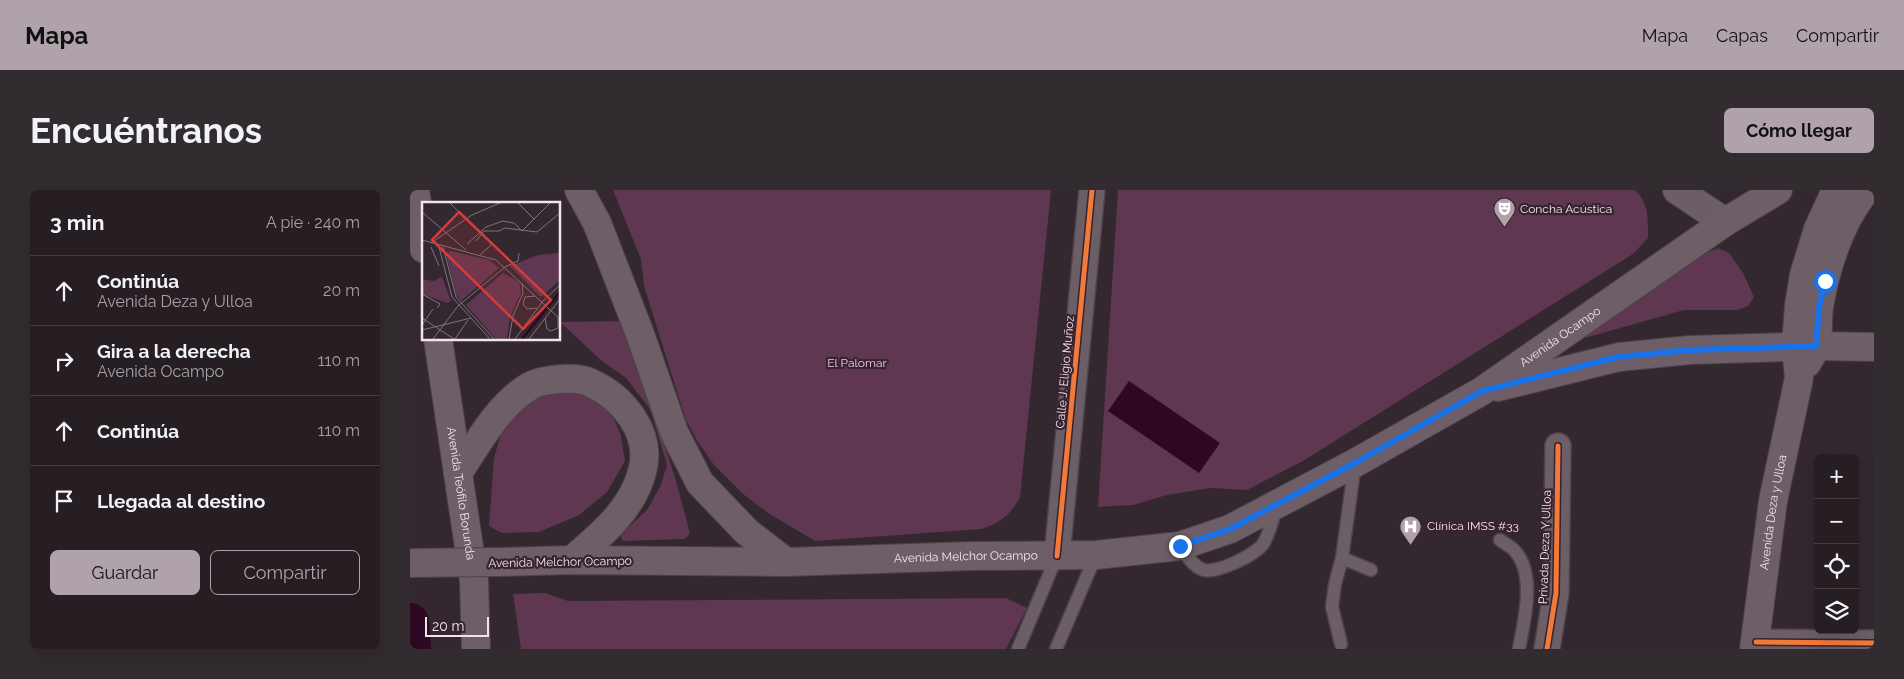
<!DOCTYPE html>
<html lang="es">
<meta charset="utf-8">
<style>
:root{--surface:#261e23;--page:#322b30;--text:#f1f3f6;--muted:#a4a2a6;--line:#423c41;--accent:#b0a2aa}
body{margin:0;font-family:Raleway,sans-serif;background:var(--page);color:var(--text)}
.controls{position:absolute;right:15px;bottom:15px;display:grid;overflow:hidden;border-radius:8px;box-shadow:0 5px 20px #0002}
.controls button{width:45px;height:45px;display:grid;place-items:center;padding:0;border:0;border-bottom:1px solid var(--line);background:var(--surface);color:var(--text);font:25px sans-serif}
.scale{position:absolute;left:15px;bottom:12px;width:64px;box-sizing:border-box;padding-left:5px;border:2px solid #f3e4ec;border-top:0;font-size:14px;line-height:18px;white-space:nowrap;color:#f3e4ec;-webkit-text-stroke:4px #382330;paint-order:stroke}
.stop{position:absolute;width:15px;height:15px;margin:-11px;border:4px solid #1a73e8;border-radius:50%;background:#fff}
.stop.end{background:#1a73e8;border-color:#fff;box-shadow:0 1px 5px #0008}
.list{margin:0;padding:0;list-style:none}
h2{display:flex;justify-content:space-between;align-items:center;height:65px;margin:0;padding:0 20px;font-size:21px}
h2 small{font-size:16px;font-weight:400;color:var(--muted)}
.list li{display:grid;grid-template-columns:32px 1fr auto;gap:15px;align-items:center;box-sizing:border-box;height:70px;padding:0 20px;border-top:1px solid var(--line)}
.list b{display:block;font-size:19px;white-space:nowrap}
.list p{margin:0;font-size:16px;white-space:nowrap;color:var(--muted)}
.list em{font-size:16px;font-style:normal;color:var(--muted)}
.actions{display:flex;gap:10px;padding:15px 20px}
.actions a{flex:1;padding:11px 0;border:1px solid var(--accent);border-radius:8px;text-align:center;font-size:18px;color:var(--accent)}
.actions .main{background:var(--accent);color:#111}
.icon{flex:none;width:28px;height:28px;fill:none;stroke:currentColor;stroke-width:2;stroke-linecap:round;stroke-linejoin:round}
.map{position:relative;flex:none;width:1464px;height:459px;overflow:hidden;border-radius:8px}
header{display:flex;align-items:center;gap:30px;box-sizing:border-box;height:70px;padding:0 25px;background:var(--accent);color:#111}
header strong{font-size:24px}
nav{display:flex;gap:28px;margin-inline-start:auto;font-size:18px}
.intro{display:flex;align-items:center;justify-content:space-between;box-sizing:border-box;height:120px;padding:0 30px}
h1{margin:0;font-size:35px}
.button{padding:12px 22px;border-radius:8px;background:var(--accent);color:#111;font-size:18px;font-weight:700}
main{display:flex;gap:30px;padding:0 30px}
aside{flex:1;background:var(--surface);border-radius:8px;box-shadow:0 5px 20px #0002}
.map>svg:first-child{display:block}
.green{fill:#5f3750}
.water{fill:#2e0822}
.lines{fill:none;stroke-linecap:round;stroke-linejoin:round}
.river{stroke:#2e0822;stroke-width:38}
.service-casing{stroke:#4d4349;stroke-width:15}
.minor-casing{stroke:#4d4349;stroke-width:28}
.tertiary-casing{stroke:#4d4349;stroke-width:30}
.secondary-casing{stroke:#4d4349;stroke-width:30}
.primary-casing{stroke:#4d4349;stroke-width:30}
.service{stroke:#6b5e66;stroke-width:12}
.minor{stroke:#6b5e66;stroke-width:25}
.tertiary{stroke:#6b5e66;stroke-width:28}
.secondary{stroke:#6e5f69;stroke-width:28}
.primary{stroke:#6e5e67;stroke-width:28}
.primary-bridge-casing{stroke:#4d4349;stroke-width:30;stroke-linecap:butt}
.primary-bridge{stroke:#6e5e67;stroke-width:28}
.cycleway-casing{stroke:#382330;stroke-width:8}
.cycleway{stroke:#f17a3a;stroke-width:5}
.route{stroke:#1a73e8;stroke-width:6}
.labels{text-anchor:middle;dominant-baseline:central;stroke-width:4.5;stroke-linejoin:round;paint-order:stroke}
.poi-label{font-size:12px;fill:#f3e4ec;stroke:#382330;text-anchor:start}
.street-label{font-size:12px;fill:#f3e4ec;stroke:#382330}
.park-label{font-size:12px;fill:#f8c9e4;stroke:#382330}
.inset-river{fill:none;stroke:#2e0822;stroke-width:2.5}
.inset-road{fill:none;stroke:#80737b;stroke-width:1}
.view{fill:#d93b3c;fill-opacity:0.15;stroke:#d93b3c;stroke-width:2.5}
.inset-edge{fill:none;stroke:#f3e4ec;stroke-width:2.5}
</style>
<header>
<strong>Mapa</strong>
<nav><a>Mapa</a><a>Capas</a><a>Compartir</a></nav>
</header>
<div class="intro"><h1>Encuéntranos</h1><a class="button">Cómo llegar</a></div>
<main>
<aside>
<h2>3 min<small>A pie · 240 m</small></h2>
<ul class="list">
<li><svg class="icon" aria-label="ahead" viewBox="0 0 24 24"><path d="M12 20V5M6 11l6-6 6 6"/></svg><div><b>Continúa</b><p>Avenida Deza y Ulloa</p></div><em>20 m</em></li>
<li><svg class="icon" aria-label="right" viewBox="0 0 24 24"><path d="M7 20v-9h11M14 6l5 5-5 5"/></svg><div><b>Gira a la derecha</b><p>Avenida Ocampo</p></div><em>110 m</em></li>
<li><svg class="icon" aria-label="ahead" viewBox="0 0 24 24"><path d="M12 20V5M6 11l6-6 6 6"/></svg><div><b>Continúa</b></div><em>110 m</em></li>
<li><svg class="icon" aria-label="arrive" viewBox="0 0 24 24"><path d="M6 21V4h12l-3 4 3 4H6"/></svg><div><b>Llegada al destino</b></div></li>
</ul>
<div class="actions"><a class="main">Guardar</a><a>Compartir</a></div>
</aside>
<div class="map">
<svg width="1464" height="459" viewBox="0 0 1464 459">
<rect width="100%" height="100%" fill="#33282f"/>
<!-- green -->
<g class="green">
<path d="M203,0h438l-31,307c-11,19 -18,25 -39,32l-166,12 -47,-28 -25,-19 -29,-29 -16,-23 -12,-22 -42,-134 -3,-27z"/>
<path d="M708,0h517c14,12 13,31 13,48l-15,16 -330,207 -56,29 -36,-2 -44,7 -34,10 -35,2z"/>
<path d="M1308,58l11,5 14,20 11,24 -6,9 -11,4h-53l-103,29 -2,-6 13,-10 116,-71z"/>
<path d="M215,131l51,160 14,52 -5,6 -62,2 -3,-6 27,-25 13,-23 7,-22 -17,-56 -24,-31 -24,-17 -42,-39z"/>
<path d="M164,200l21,4 15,15 11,27 4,25 -18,31 -28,23 -40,17 -37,1 -13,-7 5,-68 9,-32 19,-20 22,-13z"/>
<path d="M135,403l23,8 438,-3 21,10 -21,41h-485l-8,-55z"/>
</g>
<!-- water -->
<path class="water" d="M719,191l91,62 -21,30 -91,-62z"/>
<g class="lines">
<!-- river -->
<path class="river" d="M0,432l2,27"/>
<defs>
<g id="service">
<path d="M1090,350c4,3 10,6 13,9 24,23 11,72 6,100"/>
<path d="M770,356c5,7 12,19 21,23 12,7 54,-14 62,-25 7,-11 10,-25 13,-37"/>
<path d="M932,368l29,12"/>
<path d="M931,454l-9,-37 3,-23 7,-26 13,-95"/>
<path d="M608,459l39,-93"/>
<path d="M646,459l40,-94"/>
</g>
<g id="minor">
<path d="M647,366l35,-366"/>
<path d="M1346,452l118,1"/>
<path d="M1137,459l9,-56 2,-147"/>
</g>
<path id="tertiary" d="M1267,0l48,32"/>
<path id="secondary" d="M1406,156l58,1"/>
<g id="primary">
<path d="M5,0l9,59"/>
<path d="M169,0l18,33 43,111 34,98 26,51 47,49 39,30"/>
<path id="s1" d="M28,149l36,242 2,68"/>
<path d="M1397,173c3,-5 7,-11 9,-17 3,-12 1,-26 3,-39 7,-40 21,-85 47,-117"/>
<path d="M1088,197l121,-30 71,-7 126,-4"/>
<path d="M48,283c21,-31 39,-67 72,-87 12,-7 47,-10 59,-4 34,15 64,51 53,90 -10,38 -41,63 -70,88"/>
<path id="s2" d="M88,372l74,-2 214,2 186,-6 124,-1 84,-9 50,-17 125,-66 127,-72 243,-169 53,-32"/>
<path id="s3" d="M1344,459l19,-148 26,-123 -3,-32 3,-41 5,-30 14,-46 18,-39"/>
</g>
</defs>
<!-- service casing -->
<use href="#service" class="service-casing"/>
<!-- minor casing -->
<use href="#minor" class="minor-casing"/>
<!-- tertiary casing -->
<use href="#tertiary" class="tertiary-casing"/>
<!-- secondary casing -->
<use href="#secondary" class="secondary-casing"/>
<!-- primary casing -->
<use href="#primary" class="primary-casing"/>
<!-- service -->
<use href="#service" class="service"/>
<!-- minor -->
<use href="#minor" class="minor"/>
<!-- tertiary -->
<use href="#tertiary" class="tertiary"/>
<!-- secondary -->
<use href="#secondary" class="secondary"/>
<!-- primary -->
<use href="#primary" class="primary"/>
<defs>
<path id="primary-bridge" d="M0,373l88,-1"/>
</defs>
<!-- primary-bridge casing -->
<use href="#primary-bridge" class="primary-bridge-casing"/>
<!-- primary-bridge -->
<use href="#primary-bridge" class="primary-bridge"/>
<defs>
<g id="cycleway">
<path d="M647,366l35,-366"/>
<path d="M1346,452l118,1"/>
<path d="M1137,459l9,-56 2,-147"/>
</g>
</defs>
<!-- cycleway casing -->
<use href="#cycleway" class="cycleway-casing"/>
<!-- cycleway -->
<use href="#cycleway" class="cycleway"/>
</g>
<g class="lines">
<!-- route -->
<path class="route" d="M770,356l50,-17 125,-66 127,-72 136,-34 72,-7 126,-4 3,-38 6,-27"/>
</g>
<!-- icons -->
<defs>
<symbol id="theatre-pin" viewBox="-11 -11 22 30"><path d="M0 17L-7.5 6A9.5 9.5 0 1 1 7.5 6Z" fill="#b0a2aa" stroke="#382330"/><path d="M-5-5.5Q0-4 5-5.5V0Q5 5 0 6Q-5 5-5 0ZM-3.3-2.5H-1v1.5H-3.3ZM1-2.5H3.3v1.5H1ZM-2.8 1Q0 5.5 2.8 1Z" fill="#fff"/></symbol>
<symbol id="hospital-pin" viewBox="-11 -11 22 30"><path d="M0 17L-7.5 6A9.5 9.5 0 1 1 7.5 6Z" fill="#b0a2aa" stroke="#382330"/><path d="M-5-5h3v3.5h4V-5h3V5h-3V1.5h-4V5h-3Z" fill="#fff"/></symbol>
</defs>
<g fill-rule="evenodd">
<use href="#theatre-pin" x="1082" y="6" width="25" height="34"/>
<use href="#hospital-pin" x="988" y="324" width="25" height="34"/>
</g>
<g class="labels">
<!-- poi labels -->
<g class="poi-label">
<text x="1110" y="19">Concha Acústica</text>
<text x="1017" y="336">Clínica IMSS #33</text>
</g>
<!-- street labels -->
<g class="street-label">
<text stroke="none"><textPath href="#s2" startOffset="1118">Avenida Ocampo</textPath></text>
<text transform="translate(655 182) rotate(-85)">Calle J. Eligio Muñoz</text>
<text stroke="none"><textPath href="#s1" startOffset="156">Avenida Teófilo Borunda</textPath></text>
<text stroke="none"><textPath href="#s3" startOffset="138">Avenida Deza y Ulloa</textPath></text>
<text transform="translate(1135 357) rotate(-88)">Privada Deza Y Ulloa</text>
<text stroke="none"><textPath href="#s2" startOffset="468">Avenida Melchor Ocampo</textPath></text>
<text transform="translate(150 372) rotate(-1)">Avenida Melchor Ocampo</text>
</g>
<!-- park labels -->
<g class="park-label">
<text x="447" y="173">El Palomar</text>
</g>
</g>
<!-- overview -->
<g transform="translate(12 12)">
<rect width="138" height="138" fill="#33282f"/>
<path d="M28,49l39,9 10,8 -38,33 -5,-7 -10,-40zM137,51v28l-18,16 -31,-31 28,-11zM81,71l16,9 2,11 -11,24 -3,22h-11l-30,-34zM20,75l9,24 -4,2 -25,-9v-15l11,2z" fill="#5f3750"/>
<path class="inset-river" d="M100,137l38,-47"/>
<path class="inset-road" d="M27,0l17,17M95,0l17,17M0,10l44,38M100,29l29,-29M0,38l74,20 64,59M54,39l8,-10h15l6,-3 32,4 23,-19M9,41l41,-28 30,-13M45,42l19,-17 17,-6 11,2 8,8M9,45l8,19M17,45l13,50 38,42M21,45l13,50 38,42M58,53l12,-11M0,92l18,10 -3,4M113,94l-10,1 -2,7 4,5 10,-1M0,116l32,21M123,116l2,11 4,2 7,-3v-11M0,123l11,-16M0,128l49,-12M11,137l25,-33 47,-39 13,-6 1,-8M33,137l13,-19M87,137l4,-23 10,-23 -1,-10M93,137l28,-38 17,-16M107,137l31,-40"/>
<path class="view" d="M37,10l92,88 -28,29 -91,-89z"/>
<rect width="138" height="138" class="inset-edge"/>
</g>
</svg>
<div class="controls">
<button>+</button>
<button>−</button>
<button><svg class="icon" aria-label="locate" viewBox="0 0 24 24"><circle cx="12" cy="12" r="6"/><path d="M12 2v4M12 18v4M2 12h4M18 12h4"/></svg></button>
<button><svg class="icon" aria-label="layers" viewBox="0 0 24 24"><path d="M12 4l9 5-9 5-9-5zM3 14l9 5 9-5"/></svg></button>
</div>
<div class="scale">20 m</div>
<div class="stop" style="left:1415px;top:91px"></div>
<div class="stop end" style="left:770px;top:356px"></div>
</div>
</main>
